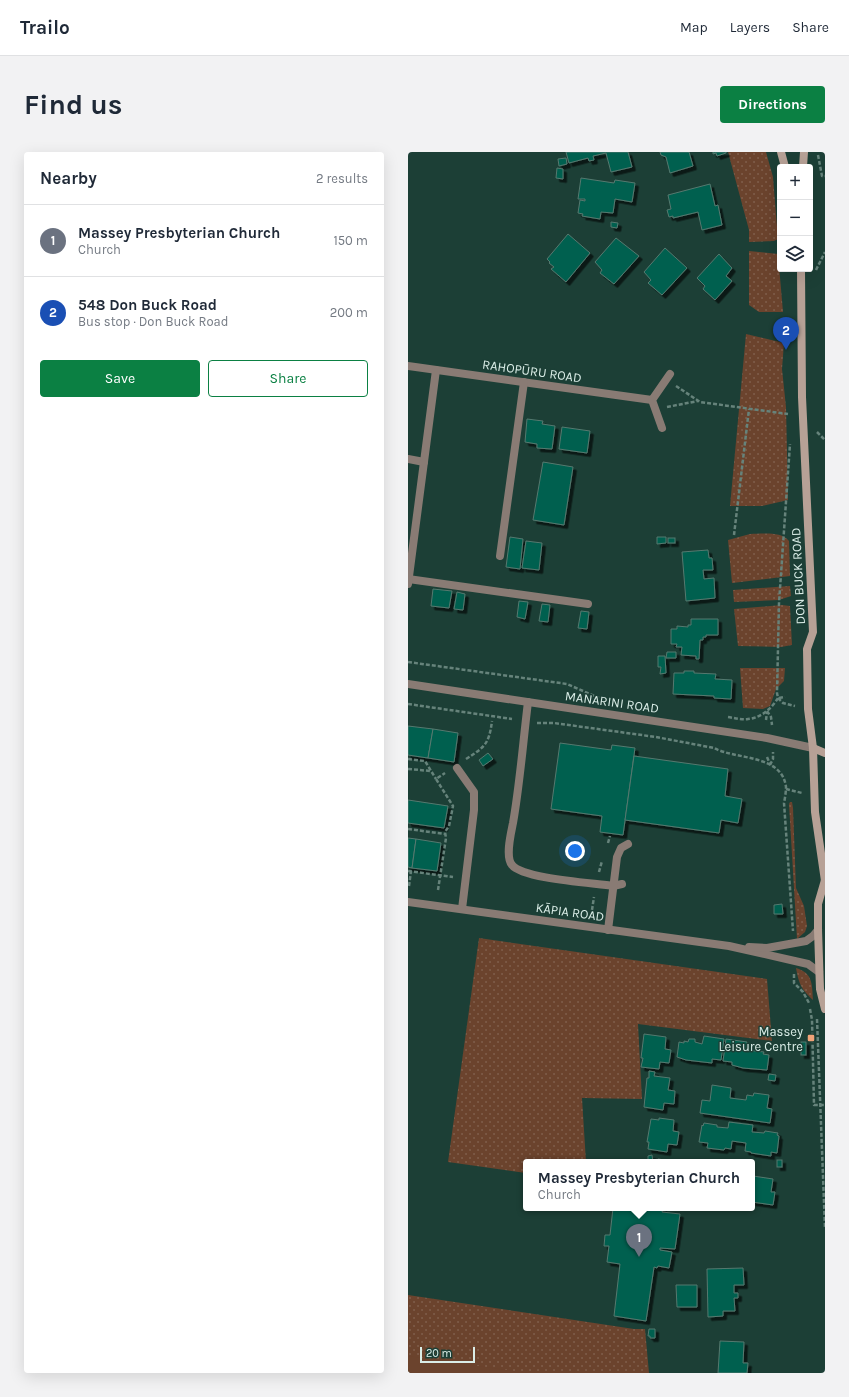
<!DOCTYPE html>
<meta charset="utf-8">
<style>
:root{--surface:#fff;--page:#f2f2f3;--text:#1f2937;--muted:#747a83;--line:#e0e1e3;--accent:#0b8043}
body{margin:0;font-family:Karla,sans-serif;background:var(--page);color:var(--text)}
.controls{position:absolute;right:12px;top:12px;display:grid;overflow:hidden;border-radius:4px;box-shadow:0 4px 16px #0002}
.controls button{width:36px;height:36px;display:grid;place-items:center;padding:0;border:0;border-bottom:1px solid var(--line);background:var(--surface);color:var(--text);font:20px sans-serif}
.scale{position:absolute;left:12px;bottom:10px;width:55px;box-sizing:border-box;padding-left:4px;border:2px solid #daede7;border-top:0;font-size:11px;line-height:14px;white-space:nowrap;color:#daede7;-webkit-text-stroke:3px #1c3f36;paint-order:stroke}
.you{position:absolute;left:167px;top:699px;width:14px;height:14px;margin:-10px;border:3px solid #fff;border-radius:50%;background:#1a73e8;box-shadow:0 0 0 6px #1a73e833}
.badge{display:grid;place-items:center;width:26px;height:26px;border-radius:50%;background:var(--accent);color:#fff;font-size:13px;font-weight:700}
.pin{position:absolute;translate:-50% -33px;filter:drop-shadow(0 1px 2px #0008)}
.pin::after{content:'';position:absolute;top:21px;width:14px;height:12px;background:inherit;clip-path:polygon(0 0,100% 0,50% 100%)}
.popup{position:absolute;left:115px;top:1007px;width:232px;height:52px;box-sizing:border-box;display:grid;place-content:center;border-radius:4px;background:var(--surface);filter:drop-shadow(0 1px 3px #0005);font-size:13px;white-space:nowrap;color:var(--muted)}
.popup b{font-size:15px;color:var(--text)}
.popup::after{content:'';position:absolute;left:50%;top:100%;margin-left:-8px;border:8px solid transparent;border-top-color:var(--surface)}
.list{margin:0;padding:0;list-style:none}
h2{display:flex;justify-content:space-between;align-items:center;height:52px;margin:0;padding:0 16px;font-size:17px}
h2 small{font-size:13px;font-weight:400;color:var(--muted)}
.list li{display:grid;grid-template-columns:26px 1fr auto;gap:12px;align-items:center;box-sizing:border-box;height:72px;padding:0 16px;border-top:1px solid var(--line)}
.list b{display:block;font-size:15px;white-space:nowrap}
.list p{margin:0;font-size:13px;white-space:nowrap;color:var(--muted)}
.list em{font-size:13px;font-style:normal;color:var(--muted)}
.actions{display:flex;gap:8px;padding:12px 16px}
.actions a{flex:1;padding:9px 0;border:1px solid var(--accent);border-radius:4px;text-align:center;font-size:14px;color:var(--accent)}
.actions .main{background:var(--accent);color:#fff}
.icon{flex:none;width:22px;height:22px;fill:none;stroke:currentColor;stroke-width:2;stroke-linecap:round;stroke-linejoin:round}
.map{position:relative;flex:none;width:417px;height:1221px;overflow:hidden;border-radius:4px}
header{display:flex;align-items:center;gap:24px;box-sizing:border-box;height:56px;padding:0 20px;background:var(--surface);border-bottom:1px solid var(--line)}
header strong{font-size:19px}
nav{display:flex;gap:22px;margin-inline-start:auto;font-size:14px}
.intro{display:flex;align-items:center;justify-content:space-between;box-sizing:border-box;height:96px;padding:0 24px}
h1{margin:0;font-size:28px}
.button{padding:10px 18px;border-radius:4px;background:var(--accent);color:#fff;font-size:14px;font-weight:700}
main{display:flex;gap:24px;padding:0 24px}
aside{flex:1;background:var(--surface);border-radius:4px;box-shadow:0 4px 16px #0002}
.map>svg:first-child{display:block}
.grass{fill:url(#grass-dots)}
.garden{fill:#6b432d}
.building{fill:#00604f;stroke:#55796f;filter:url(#shadow)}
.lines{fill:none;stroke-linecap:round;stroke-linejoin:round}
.path{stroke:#66837b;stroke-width:2.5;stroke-dasharray:4 2;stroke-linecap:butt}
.service{stroke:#897b74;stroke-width:8}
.minor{stroke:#897b74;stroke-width:8}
.tertiary{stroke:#897b74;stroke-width:8}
.secondary{stroke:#b7a196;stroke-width:8}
.poi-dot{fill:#f0a378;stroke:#1c3f36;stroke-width:1.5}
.labels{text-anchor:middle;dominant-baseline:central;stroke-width:3;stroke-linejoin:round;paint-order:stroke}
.street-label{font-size:13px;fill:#daede7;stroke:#1c3f36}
.poi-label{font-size:13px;fill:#daede7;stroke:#1c3f36;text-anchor:end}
</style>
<header>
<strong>Trailo</strong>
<nav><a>Map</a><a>Layers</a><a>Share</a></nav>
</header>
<div class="intro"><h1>Find us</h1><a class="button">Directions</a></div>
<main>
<aside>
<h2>Nearby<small>2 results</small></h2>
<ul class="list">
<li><span class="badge" style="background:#6b7280">1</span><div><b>Massey Presbyterian Church</b><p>Church</p></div><em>150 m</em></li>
<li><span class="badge" style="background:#1a4fb4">2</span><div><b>548 Don Buck Road</b><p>Bus stop · Don Buck Road</p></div><em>200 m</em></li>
</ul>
<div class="actions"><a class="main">Save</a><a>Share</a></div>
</aside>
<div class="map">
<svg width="417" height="1221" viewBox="0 0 417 1221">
<defs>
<pattern id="grass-dots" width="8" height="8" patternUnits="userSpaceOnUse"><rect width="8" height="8" fill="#6b432d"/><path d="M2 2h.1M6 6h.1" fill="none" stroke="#805e4b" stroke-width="1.8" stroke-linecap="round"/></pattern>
<filter id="shadow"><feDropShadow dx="3.5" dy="3.5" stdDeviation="0" flood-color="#0009"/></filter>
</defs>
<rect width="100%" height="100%" fill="#1c3f36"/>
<!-- grass -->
<g class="grass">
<path d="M320,0h38l7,25 5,62 -4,2 -25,1v-12z"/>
<path d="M341,99l29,3 5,58h-24l-10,-7z"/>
<path d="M338,182l38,9 -2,26 4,38 2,93 -26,6h-32z"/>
<path d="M342,382c12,0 31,-3 39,7l1,35 -58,7 -4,-43z"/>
<path d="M382,434l1,10 -12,4 -45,2 -1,-12z"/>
<path d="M374,453l8,1 2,39 -11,2 -43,-1 -4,-37z"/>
<path d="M332,516h45l-1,13 -8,8 -6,17 -7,3 -20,-1z"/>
<path d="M382,650h2l1,6 3,80 8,18 3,20 -2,6 -8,7 -8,-135z"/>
<path d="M71,786l288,41 5,62 -134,-17 4,75 -60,-1 4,64h-60v11l-78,-11z"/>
<path d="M388,816c17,5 16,16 17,32 -12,-11 -14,-16 -17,-32z"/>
<path d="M0,1143l226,34h11l4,44h-241z"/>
</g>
<!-- garden -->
<path class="garden" d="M0,1204l119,17h-119z"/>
<!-- building -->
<g class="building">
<path d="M158,0h62l4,15 -21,5 -5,-19 -13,3 1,4 -5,1 -1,-3 -19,5z"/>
<path d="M252,0h29l4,14 -23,7 -4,-16 -5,-2z"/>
<path d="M305,0h13v1l-9,3 -1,-3 -3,1z"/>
<path d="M158,6l1,6 -8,2 -1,-7z"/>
<path d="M149,16l6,1v10l-7,-1z"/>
<path d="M173,26l33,5 1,-3 20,3 -3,19 -17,-3 -2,14 -12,-1 -1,7 -18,-3 1,-2 -5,-1 2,-13 5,1v-2h-7z"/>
<path d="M302,32l5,22 3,-1 4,20 -20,5 -4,-18 -25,6v-2l-4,1 -2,-7 4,-1 -3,-14z"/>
<path d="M203,70l7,1 -1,5 -6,-1z"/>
<path d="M160,82l22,19 -24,29 -15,-13 3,-2 -5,-4 1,-1 -3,-3z"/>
<path d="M208,86l23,18 -25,28 -14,-11 2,-3 -7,-8z"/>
<path d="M257,96l22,20 -25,27 -14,-12 3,-3 -7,-8z"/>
<path d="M311,102l13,14 -6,8 6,5 -17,19 -12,-11 2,-3 -8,-8z"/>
<path d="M119,267l16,2 -1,3 13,2 -3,23 -15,-1v-4l-12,-2z"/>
<path d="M154,275l28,4 -3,22 -28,-4z"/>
<path d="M135,310l30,5 -9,58 -31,-5z"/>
<path d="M102,385l13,2 -3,30 -14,-2z"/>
<path d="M249,385h9v6l-9,1z"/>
<rect x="260" y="386" width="7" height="5"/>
<path d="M118,389l16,2 -3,27 -17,-2z"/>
<path d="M300,398l1,8h3l1,12h-10l1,9 10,-1 1,20 -29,3 -4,-49z"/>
<path d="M25,437l19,2 -3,17 -18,-2z"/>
<path d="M49,440l8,2 -2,16 -9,-1z"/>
<path d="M111,449l9,1 -3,17 -8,-2z"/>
<path d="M134,452l8,1 -2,17 -9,-1z"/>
<path d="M173,459l8,1 -2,17 -9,-1z"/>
<path d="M283,467h27v16h-12v2h-3v3h-3l-1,19h-3v-3l-15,-1 1,-8h-6l1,-3h-6v-15h6v-3l11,1v-2h3z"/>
<path d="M259,500h9v6h-10z"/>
<path d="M250,504h7l1,17 -6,1 1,-7h-3z"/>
<path d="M276,519h10v2l22,1 -1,5 17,1 -1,19 -17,-1v-2l-41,-2 1,-21h10z"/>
<path d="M0,574l25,3 -5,29 -20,-3z"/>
<path d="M25,577l25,4 -4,29 -26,-4z"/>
<path d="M152,591l51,7 1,-5 23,3 -12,87 -23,-3 2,-16 -51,-7z"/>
<path d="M80,601l5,6 -10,7 -4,-6z"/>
<path d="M226,604l94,13 -3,27 17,3 -4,24 -17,-3 -2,13 -94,-13z"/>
<path d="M0,648l40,6 -4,22 -36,-5z"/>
<path d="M0,686l8,1 -4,29 -4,-1z"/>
<path d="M8,687l25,4 -4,28 -25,-3z"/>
<path d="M374,752l1,10h-9v-9z"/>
<path d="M236,882l22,3 -1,12 6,1 -2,13 -9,-1 -1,7 -18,-2 2,-9h-2z"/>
<path d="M296,884l20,3 -3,21 -9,-1v4l-26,-3 -9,-3 2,-15 5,1v-2l4,1 1,-3h6v3l7,2z"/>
<path d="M318,887l21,3 -1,8 18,2 -1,2 6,1 -2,15 -24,-2 -11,-3v-3l-9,-1z"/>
<rect x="393" y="890" width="5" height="13"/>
<path d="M241,919l6,1 -1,4 16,2 -2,12 7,1 -1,13 -10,-1 -1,7 -19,-3 3,-29h2z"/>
<path d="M361,922l7,1 -1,6 -7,-1z"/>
<path d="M304,933l19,3 -1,10 16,2 1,-5 6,1 1,-3 15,2 -2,13 5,1 -2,14 -70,-10 2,-13 8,1z"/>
<path d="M251,966l15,2 -1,11 6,1 -2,13 -9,-1 -1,8 -19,-3 1,-7h-2l4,-23 8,1z"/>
<path d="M321,970l24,3 -1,7 12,1 1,-2 13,2 -1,2 2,1 -2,17 -6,-1v4l-20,-3v-1l-6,-1 1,-8 -14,-2 -1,8 -6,-1 -1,2 -17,-2 1,-5 -9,-1 3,-17 1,1 1,-3 13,2v2l11,1z"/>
<path d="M244,1003l1,7h-5v-6z"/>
<path d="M250,1007l14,2 -1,1h-13z"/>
<rect x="369" y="1008" width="5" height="7"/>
<path d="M345,1024l20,3 -2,13h4l-2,13 -21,-3z"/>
<path d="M205,1056h50l-1,4 18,2 -5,35 -15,-1v2l12,2 -3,16 -11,-2 -1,2 -3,-1 -8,54 -32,-5 6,-52 -13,-2 2,-16h-5l1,-11h5z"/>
<path d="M335,1116l1,17h-10v8h4v5h-4l1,13h-12v5l-15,1 -1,-48z"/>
<path d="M268,1133h21v22h-20z"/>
<path d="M241,1177h6v9h-5v-2h-2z"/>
<path d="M312,1189l24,1 -1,21h5l-1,10h-29z"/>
</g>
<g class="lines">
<!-- path -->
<g class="path">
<path d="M410,3l4,21h3"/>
<path d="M408,118l9,-18"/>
<path d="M268,234l24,16 88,12"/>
<path d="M259,255l31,-6"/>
<path d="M409,280l8,8"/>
<path d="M326,383l15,-126"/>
<path d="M0,510l159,22 32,14"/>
<path d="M370,546l5,5 12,3"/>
<path d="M371,546l6,-1"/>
<path d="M0,552l104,15"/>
<path d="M359,559l4,6 1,8"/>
<path d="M320,565c7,1 14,3 20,2 13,-1 24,-11 30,-21l-1,-5 2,-90 11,-159"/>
<path d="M358,568l1,-8"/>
<path d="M129,571h17l102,14 58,11c22,12 68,6 72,39 0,5 -1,11 -2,16l9,128"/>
<path d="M359,605l3,7"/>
<path d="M0,607l17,2 11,18"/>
<path d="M58,607c19,-12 23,-15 26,-38"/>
<path d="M362,613l3,-6v-7"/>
<path d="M0,617l23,2"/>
<path d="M378,637l16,4"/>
<path d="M0,677l37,5"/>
<path d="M200,691l2,-7"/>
<path d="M0,719l45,6"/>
<path d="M191,720l3,-11"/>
<path d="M1,734l2,-15"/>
<path d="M30,738l8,-52 -1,-6 4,-6 4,-20 -17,-27 9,-6"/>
<path d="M184,758l2,-13"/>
<path d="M386,822v9l9,9 6,11"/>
<path d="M402,857l2,11 2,85h11"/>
<path d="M409,867l8,209"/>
</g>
<!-- service -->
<g class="service">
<path d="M120,550c-5,40 -8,81 -15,121 -2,10 -8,34 -1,42 11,14 82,18 101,21l9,-2"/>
<path d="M49,616l17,24v18l-12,99"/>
<path d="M200,778l9,-73 4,-9 7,-4"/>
</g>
<!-- minor -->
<g class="minor">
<path d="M0,214l244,34"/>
<path d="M254,276l-10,-28 18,-26"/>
<path d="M0,307l16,3"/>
<path d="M92,404l24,-174"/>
<path d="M0,427l180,25"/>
<path d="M0,432l28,-214"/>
<path d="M0,750l321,44 79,18 11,8"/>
<path d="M341,795l18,1 39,-7 7,-5 5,-6"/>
</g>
<!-- tertiary -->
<path class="tertiary" d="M0,532l359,54 46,10"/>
<!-- secondary -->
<g class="secondary">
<path d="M373,0l4,15"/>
<path d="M395,15l1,-15"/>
<path d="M393,117l1,128 11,235 -6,17 1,60 5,39 2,64 10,69"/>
<path d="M405,596l12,5"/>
<path d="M417,728l-7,24v26l2,59 5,20"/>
</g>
</g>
<!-- markers -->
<rect class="poi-dot" x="399" y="882" width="8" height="8" rx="2"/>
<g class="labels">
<!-- street labels -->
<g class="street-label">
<text transform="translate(124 219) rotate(8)">RAHOPŪRU ROAD</text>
<text transform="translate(390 424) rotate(-93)">DON BUCK ROAD</text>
<text transform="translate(204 550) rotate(8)">MANARINI ROAD</text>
<text transform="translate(162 760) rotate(8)">KĀPIA ROAD</text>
</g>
<!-- poi labels -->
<g class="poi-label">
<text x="395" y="879">Massey<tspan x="395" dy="15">Leisure Centre</tspan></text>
</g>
</g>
</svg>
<div class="controls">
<button>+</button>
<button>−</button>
<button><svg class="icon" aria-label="layers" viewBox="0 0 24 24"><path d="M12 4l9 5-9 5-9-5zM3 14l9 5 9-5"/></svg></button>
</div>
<div class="scale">20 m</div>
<div class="you"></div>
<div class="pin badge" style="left:231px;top:1105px;background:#6b7280">1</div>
<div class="popup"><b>Massey Presbyterian Church</b>Church</div>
<div class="pin badge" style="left:378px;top:198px;background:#1a4fb4">2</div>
</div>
</main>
